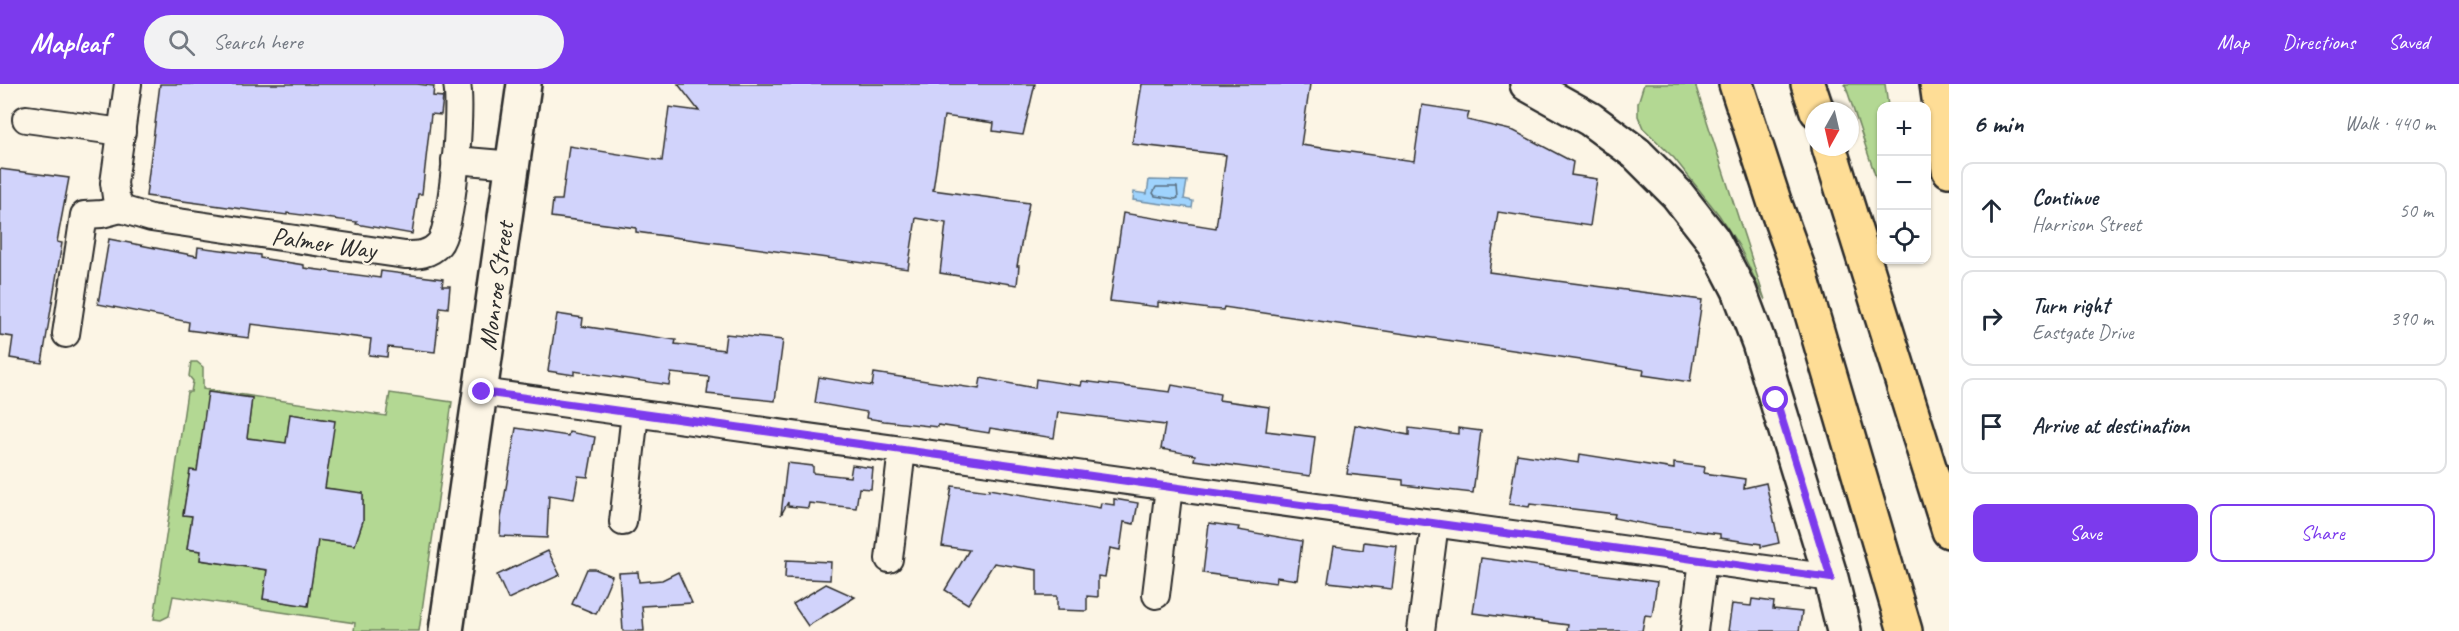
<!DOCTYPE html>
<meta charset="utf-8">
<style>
:root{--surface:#fff;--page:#f2f2f3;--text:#1f2937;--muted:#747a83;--line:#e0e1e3;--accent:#7c3aed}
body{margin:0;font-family:Caveat,sans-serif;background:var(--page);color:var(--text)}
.controls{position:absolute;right:18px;top:18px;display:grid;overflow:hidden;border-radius:12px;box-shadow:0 2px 4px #0004}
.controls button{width:54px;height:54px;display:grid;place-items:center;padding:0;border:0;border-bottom:2px solid var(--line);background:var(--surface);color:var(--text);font:30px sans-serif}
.compass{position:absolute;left:1805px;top:18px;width:54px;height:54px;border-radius:50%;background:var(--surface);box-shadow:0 2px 4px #0004;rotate:188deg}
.stop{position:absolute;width:18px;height:18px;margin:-14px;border:4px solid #7c3aed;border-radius:50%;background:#fff}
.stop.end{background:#7c3aed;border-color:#fff;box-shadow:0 2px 6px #0008}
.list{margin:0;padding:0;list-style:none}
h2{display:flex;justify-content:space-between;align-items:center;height:78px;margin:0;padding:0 24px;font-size:26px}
h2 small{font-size:20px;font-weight:400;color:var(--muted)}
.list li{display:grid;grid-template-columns:39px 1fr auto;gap:18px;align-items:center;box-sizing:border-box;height:96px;margin:0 12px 12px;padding:0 12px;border:2px solid var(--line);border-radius:12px}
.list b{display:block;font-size:22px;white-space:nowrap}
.list p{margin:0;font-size:20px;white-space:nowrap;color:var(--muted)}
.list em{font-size:20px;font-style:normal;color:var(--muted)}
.actions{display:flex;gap:12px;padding:18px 24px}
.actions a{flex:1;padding:14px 0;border:2px solid var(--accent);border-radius:12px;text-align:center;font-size:21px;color:var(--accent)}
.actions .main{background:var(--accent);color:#fff}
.icon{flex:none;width:33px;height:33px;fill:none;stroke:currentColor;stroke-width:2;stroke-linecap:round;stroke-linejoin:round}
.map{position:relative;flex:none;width:1949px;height:547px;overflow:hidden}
header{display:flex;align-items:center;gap:36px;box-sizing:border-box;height:84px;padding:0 30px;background:var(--accent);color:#fff}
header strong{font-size:28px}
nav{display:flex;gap:33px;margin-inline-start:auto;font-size:21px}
.search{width:420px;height:54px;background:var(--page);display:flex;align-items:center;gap:15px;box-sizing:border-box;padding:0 21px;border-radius:33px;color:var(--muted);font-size:22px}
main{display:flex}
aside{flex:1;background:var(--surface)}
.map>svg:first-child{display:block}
.green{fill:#b3d893;stroke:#6f825f;stroke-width:1.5;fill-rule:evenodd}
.water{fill:#9fd3fd;stroke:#7190a9;stroke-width:1.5}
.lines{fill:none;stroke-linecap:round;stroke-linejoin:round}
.shore{stroke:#596e7f;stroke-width:1.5}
.building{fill:#d1d3fb;stroke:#2b2b2b;stroke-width:1.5}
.street-casing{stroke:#2b2b2b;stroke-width:30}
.secondary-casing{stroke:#2b2b2b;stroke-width:38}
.highway-casing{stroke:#2b2b2b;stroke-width:38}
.street{stroke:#fcf5e5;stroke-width:26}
.secondary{stroke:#fcf5e5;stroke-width:33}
.highway{stroke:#fedd96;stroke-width:33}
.route{stroke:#7c3aed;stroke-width:8}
.labels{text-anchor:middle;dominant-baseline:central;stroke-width:4.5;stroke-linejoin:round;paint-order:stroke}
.street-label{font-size:26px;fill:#2b2b2b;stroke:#fcf5e5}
</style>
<header>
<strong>Mapleaf</strong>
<div class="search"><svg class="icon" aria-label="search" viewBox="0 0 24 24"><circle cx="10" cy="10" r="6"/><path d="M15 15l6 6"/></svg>Search here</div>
<nav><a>Map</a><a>Directions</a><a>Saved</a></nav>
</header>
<main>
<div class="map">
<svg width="1949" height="547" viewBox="0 0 1949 547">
<rect width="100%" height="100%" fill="#fcf5e5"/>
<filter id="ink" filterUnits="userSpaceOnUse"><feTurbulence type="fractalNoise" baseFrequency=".0167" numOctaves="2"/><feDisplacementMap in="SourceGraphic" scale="12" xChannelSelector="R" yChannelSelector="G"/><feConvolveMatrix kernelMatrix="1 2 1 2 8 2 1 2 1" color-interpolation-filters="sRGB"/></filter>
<g filter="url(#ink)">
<!-- green -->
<g class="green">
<path d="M1644,0h51l70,216 -26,-54 -20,-31 -45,-57 -31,-30 -5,-12v-13z"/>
<path d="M1845,0h40l3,22h-6l-1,87z"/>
<path d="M191,278h6l6,5v22l183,27 4,-23 62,9 -33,229h-65l1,-8 -182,-27 -4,20 -8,4 -7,-1 33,-227h4l2,-11 -4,-5zM209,308l43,6 -5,40 39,5 4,-29 44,7 -9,67 38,6v27l-8,24 -37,-5 -10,66 -45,-7 4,-29 -67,-10 1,-9 -14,-2 5,-33 -9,-2 7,-44 7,1z"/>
</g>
<!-- water -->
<path class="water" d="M1149,96l38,1 -3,18 9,2 -1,7 -59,-8 1,-8 13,2z"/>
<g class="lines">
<!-- shore -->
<path class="shore" d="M1156,103h21l1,11 -3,1 -20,-3 -2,-3z"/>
</g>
<!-- building -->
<g class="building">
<path d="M160,0h257l17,2 -1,10 10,1 -2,18 -10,-1 -9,80h-4l-6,40 -56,-10 1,-2 -70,-9v2l-141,-19z"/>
<path d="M678,0h357l-12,51 -30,-4 1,-8 -50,-7 -11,74 96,13 -12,63h2l-2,19 -77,-12 6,-50 -30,-5 -8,51 -272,-37v-4l-85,-11 2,-17h9l7,-54 93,15 7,-54 30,4z"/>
<path d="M1142,0h168l-9,61 113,16 8,-56 47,7 -2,8 47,11 59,31 -2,13 26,4 -7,47 -92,-14 -9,60 213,28 -12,82 -47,-7 1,-5 -50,-8 -370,-55 -1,3 -14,-1 -51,-7v5l-48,-6 13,-88 93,15 10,-73 -94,-11z"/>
<path d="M0,85l69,9 -12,64 5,1 -20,120 -32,-5 3,-21 -13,-2z"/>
<path d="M109,155l88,17 1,-9 62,8v3l44,7v3l76,10 1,-7 62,8 -1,7h8l-2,22 -8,-1 -5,45 -47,-5 -1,10 -18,-2 2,-16 -120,-15 -2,14 -61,-8 1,-8 -91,-18z"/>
<path d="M557,230l26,4 -1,8 94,14 -1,4 49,6 2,-16 57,6 -8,61 -68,-7 2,-17 -38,-4 -2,12 -95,-14v4l-26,-4z"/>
<path d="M874,289l105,16 2,-11 54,10 1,-9 45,7 1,-5 88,11 2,-7 48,9 -1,6 50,7 -3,24 49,6 -5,39 -116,-16 1,-5 -34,-6 4,-24 -107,-13 -4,26 -64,-10 -1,5 -51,-8v2l-54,-6 -18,-3 1,-6 -52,-9 4,-26 53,9z"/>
<path d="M208,308l44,6 -5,40 39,5 4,-29 45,7 -10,67 38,5v28l-8,24 -37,-5 -10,66 -45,-7 4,-29 -67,-10 1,-9 -14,-2 5,-33 -9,-1 7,-45 7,1z"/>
<path d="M1355,341l54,10v-7l49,6v-6l23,3 -8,62 -70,-8v-5l-56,-6z"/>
<path d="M516,344l52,8 1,-4 26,5 -7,40 -10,-1 -4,23 -25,-4 -2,43 -47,-2 1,-18z"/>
<path d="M1517,370l62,9 1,-9 94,15v-6l31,4 -1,6 41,6 -1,9 22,-5 13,60 -18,4v-3l-41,-6v-4l-65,-8 -41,-8 1,-4 -85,-10 -1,3 -20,-3z"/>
<path d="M787,379l26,3v7l37,4 2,-12 21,3 -2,21 -12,-1 -3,20 -47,-5 -1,5 -20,-2v-4l-7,13z"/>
<path d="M952,402l37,5v-2l111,19 1,-5 13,2v-6l24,4 -4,21 -10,-2 -4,28 -10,-2 -5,29 -7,-1v21l-11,-1v15l-30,-1v-14h-20v-26l-43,-7 -26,41 -23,-14 24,-40 -27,-4z"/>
<path d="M1209,439l30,4 -1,3 64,11 -5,39 -20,-3 -1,6 -73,-10z"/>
<path d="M1364,458l33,4 -5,43 -64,-7 6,-36 29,4z"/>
<path d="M548,467l12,24 -52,24 -11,-24z"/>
<path d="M1481,474l176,24 -5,34 -7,-1 -3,16h-75l1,-6 -95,-12z"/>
<path d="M786,476l45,2 -1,18 -45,-2z"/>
<path d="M587,485h8l17,7 -16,38 -24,-10z"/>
<path d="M638,488l1,10 23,-2 16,-8 14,31 -50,3 2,25h-21l-4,-58z"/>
<path d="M826,500l29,13 -47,29 -15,-22z"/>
<path d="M1752,515l22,3 -1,7 29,3 -3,19h-71l4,-27 19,2z"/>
</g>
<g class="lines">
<defs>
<g id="street">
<path d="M26,35l96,13"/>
<path d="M455,76l59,5"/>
<path d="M121,125l30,9 254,37c13,0 24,0 34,-11 14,-16 23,-138 18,-160"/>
<path d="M66,250l18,-119 18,-1 19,-5 -5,-12 -2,-14 14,-99"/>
<path d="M481,308l1350,186"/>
<path d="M623,438l12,-109"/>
<path d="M889,475l13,-109"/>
<path d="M1156,511l13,-108"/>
<path d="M1421,547l14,-108"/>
<path d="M1694,547l9,-71"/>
</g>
<g id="secondary">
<path d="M1527,0l63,35 46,34 41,41 36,46 26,50 20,53 72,235 13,53"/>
<path d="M446,547l78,-547"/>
</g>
<g id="highway">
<path d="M1736,0l39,120 25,69 105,358"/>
<path d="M1808,0l9,27"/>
<path d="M1937,0l12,86"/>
<path d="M1829,63l120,384"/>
</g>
</defs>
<!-- street casing -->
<use href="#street" class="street-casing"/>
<!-- secondary casing -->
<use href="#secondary" class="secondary-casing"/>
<!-- highway casing -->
<use href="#highway" class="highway-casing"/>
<!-- street -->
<use href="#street" class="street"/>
<!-- secondary -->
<use href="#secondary" class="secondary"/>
<!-- highway -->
<use href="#highway" class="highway"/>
</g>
</g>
<g class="lines" filter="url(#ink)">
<!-- route -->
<path class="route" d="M482,308l1349,186 -55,-178"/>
</g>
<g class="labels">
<!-- street labels -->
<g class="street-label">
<text transform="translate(324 159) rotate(8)">Palmer Way</text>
<text transform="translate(496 202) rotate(-82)">Monroe Street</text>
</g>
</g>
</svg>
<div class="controls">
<button>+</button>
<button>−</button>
<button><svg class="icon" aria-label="locate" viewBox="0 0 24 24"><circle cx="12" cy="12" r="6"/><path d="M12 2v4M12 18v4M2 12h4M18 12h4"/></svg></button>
</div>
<svg class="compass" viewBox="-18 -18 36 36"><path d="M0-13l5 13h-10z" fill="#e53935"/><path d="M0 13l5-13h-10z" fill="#747a83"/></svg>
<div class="stop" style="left:1776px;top:316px"></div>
<div class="stop end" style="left:482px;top:308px"></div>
</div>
<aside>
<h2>6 min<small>Walk · 440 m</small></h2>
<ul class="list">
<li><svg class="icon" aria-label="ahead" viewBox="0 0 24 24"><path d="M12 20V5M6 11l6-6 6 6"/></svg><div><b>Continue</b><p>Harrison Street</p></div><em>50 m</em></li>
<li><svg class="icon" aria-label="right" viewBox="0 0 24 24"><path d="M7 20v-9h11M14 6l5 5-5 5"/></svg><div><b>Turn right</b><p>Eastgate Drive</p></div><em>390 m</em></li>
<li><svg class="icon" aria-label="arrive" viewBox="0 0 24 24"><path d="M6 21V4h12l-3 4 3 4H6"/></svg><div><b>Arrive at destination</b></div></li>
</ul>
<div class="actions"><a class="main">Save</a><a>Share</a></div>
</aside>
</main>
